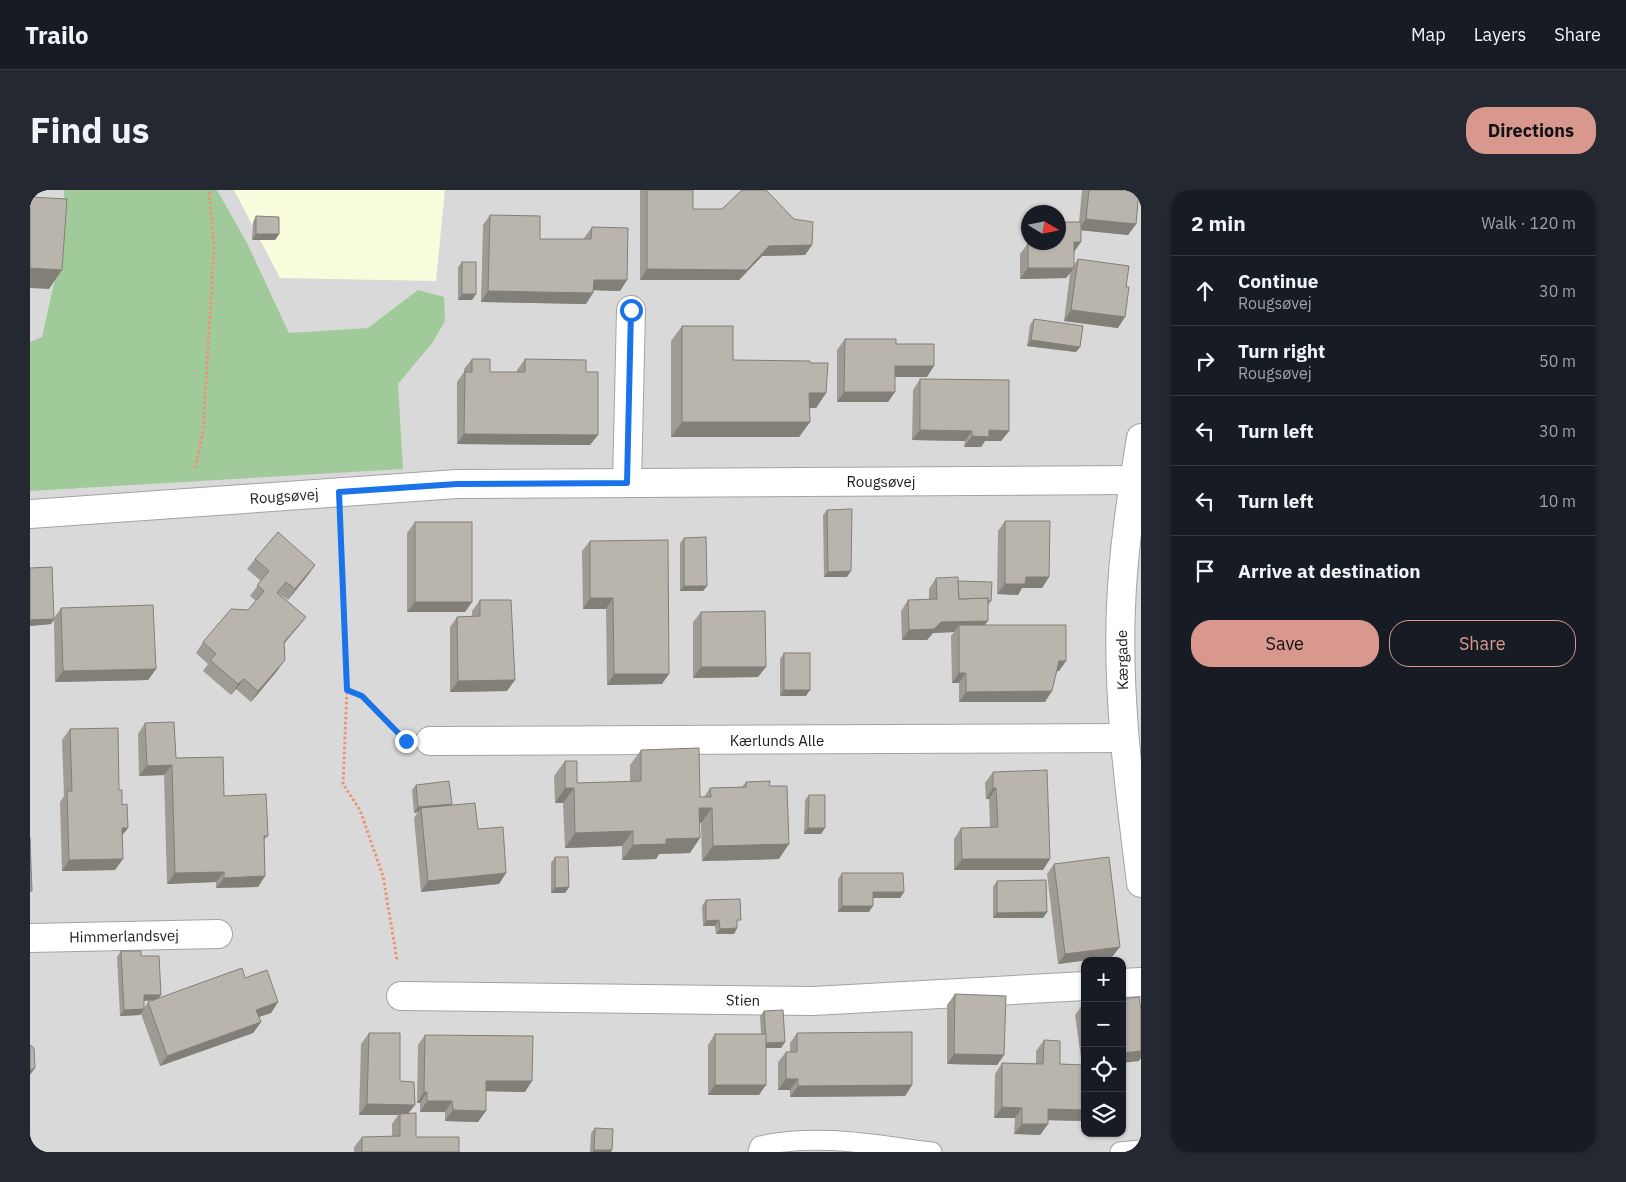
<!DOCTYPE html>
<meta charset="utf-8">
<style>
:root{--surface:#171b24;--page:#242831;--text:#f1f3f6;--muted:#9ea1a6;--line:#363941;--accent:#d9988e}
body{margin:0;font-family:"IBM Plex Sans",sans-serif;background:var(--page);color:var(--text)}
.controls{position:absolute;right:15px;bottom:15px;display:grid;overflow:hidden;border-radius:10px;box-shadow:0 1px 4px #0004}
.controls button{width:45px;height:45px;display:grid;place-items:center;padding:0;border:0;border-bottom:1px solid var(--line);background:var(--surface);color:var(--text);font:25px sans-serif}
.compass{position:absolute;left:991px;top:15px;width:45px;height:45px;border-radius:50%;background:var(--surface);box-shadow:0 1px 4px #0004;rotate:100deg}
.stop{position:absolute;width:15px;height:15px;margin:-11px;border:4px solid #1a73e8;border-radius:50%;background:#fff}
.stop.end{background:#1a73e8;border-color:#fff;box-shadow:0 1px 5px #0008}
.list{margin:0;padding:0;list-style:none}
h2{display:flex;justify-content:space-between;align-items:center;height:65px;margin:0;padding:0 20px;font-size:21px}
h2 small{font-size:16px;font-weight:400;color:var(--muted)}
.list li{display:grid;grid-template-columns:32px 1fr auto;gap:15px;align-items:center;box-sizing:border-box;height:70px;padding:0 20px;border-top:1px solid var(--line)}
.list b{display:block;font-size:19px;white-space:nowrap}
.list p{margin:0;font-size:16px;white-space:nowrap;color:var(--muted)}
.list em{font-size:16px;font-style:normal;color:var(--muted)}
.actions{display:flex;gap:10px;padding:15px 20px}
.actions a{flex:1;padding:11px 0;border:1px solid var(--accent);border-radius:20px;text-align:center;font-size:18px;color:var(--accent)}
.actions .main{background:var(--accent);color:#111}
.icon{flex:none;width:28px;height:28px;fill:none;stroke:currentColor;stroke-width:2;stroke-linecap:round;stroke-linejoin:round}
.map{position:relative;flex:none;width:1111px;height:962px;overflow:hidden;border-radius:20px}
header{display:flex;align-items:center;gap:30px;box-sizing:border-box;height:70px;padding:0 25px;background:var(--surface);border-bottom:1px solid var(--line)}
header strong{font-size:24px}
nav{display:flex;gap:28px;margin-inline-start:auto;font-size:18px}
.intro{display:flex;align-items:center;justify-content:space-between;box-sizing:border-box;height:120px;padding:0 30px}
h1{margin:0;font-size:35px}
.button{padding:12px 22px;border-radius:20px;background:var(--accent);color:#111;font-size:18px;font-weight:700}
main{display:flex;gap:30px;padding:0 30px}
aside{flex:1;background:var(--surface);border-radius:20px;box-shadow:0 1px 4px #0004}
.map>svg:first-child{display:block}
.residential{fill:#dad9d9;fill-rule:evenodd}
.education{fill:#f8fcdc}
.forest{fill:#a1ca9a}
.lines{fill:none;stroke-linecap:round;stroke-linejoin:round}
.lane-casing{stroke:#a3a3a3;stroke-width:21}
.street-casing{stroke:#a3a3a3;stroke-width:30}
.path{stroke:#f09171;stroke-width:3;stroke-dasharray:2.5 2.5;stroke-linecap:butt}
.lane{stroke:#fff;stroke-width:19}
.street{stroke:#fff;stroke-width:28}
.wall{fill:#9f9b94;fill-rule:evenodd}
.shaded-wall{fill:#827e78}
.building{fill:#b9b4ac;stroke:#827e78}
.route{stroke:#1a73e8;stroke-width:6}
.labels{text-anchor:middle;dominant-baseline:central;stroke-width:4;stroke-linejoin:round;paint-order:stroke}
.street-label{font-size:15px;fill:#1c1c1c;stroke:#fff}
</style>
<header>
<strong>Trailo</strong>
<nav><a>Map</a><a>Layers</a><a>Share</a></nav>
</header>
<div class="intro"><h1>Find us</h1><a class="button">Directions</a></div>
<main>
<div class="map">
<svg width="1111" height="962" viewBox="0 0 1111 962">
<rect width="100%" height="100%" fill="#edebe3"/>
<!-- residential -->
<path class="residential" d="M0,0h1111v962h-1111zM998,22h30v30h-30zM1055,771h37v172h-37z"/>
<!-- education -->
<path class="education" d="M204,0h211l-9,91 -156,-3z"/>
<!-- forest -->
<path class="forest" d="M34,0h153l30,53 42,90 79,-5 50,-38 26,7 1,24 -12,21 -35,42 5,85 -373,22v-149l12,-5 23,-103z"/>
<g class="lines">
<defs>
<g id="lane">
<path d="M728,962l2,-6c57,-13 115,-1 172,6"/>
<path d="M1090,962l21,-2"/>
</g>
<g id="street">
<path d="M1111,248c-9,55 -18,113 -20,169 -4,93 9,185 20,276"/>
<path d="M597,293l4,-173"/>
<path d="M0,324l427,-30 677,-4"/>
<path d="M400,551l693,-3"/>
<path d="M0,748l188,-4"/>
<path d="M1092,793l19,-1"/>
<path d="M371,806l412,5 272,-15"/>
</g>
</defs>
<!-- lane casing -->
<use href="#lane" class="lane-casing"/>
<!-- street casing -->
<use href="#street" class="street-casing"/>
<!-- path -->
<g class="path">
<path d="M165,278l8,-36 11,-184 -5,-58"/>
<path d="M310,337l7,162 -4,95 17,26 23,66 14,84"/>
<path d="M317,499l15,7 34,35"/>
</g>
<!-- lane -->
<use href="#lane" class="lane"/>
<!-- street -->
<use href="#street" class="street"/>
</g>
<!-- wall -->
<g class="wall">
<path d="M610,0h53v19l119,36 -7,10 -43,1 -23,24h-99z"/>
<path d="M1052,0h57l-3,34 -8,11 -47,-5 -7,22v13l4,-6 40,69 -54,-7 6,-48 -4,5 -46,1v-25l8,-11h6v-1h24l21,-20z"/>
<path d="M460,25l50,24h44v-1l8,-11 35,53 -7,11 -27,-1 -7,14 -105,-2 2,-77z"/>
<path d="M226,26l23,18 -4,6h-23l1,-18z"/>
<path d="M432,72l14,32 -4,6h-14v-33z"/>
<path d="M1004,129l46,28 -4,5 -49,-6 3,-21z"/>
<path d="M652,136l51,34 77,3 16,30 -10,15h-7l1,14 -11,15h-128v-96z"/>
<path d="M815,149l51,5 31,33h-32v15l-7,10h-51v-52z"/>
<path d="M442,169l18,13h27v-2l8,-11 61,13 4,73 -133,-1v-62l7,-10v-3z"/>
<path d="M890,189l89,52 -8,10h-16l-4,6h-17l1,-6 -53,-1 1,-50z"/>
<path d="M797,320l20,67h-23l-1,-62z"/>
<path d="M975,331l44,56 -7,11h-20l-4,7 -21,-1 1,-63z"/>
<path d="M385,332l57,80 -7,10h-58v-79z"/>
<path d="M654,348l23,48 -4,5h-23v-48z"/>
<path d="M560,351l72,143 -55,1 -1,-76h-23l-1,-58z"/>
<path d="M225,369l60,6 -7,10 -20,25 -10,-7 28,24 -8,10 -14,16 -7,28 -26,31 -15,-13 -5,6 -28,-24 5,-7 -12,-11 7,-11 45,-32 8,-9 -6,-5 11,-15 -14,-12z"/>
<path d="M0,378l24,50 7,-10 95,61 -8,11 -93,2 -1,-62 -3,4 -21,2z"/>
<path d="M906,388l22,3 33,20 -3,5 -3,19 81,36 -7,10h-2l-12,31h-86v-19h-7l-1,-47 3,-4 -21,1 -6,7h-25l-1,-29 7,-11h21v-11z"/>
<path d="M450,410l27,91 -57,1v-65l7,-10 15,-1v-5z"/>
<path d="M671,422l57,65 -65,1v-56z"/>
<path d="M754,463l22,43h-26v-37z"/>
<path d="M115,533l31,35 92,78 -4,4 1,36 -7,11 -42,1v-6l-49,2 -3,-109 -25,1 -1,-42z"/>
<path d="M40,539l49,61 9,38 -6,7 -7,35 -53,1 -2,-69 4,-6 -2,-56z"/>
<path d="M611,560l59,47h4l6,-9 32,-1 4,-5 23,4 10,73 -77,2 -1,-38h-1l-10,30 -31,1 -3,5 -34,1v-14l-57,2 -2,-45h-8l-1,-27 11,-15 12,22 53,-1v-17z"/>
<path d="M963,582l50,98h-89v-31l7,-11 29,-1 -1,-28h-3l-1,-16z"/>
<path d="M386,595l35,20 27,24 28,44 -7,11 -78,8 -7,-74 4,-6 -4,1 -2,-23z"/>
<path d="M779,605l12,39h-17l1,-34z"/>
<path d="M525,667l14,30 -4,6h-14v-30z"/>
<path d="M1024,674l58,93 -54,7 -11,-90z"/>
<path d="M812,683l62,19 -4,6h-27l-4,14h-31v-33z"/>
<path d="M967,691l50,31 -4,6h-50v-31z"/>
<path d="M676,710l31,25v3l-3,6h-18l-1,-8h-12l-1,-20z"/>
<path d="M91,761l20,5 17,43 87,-21 33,24 -7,11 -12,4 2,5 -8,11 -93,33 -19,-52 -1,1 -20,1 -3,-59zM123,810l-5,2 -4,6v-7z"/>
<path d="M925,804l49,61 -7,10 -50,-1v-59z"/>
<path d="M1053,814h2v117l-37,-1v4l-8,11 -26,-1 1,-16h-21l1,-44 7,-11 34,1v-13l8,-11 16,24 22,1 -7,-50z"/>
<path d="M734,821l21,31 -4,6h-15l-7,47h-51v-50l7,-11h46l-1,-18z"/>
<path d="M339,843l31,48 8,32 8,24 43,15h-105v-5l8,-10h30v-13l6,-9h-39l2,-71z"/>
<path d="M767,843l115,52 -7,11 -115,1v-7h-12v-28l8,-10h4v-9z"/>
<path d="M395,845l100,57 -39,-1 -8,31 -33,-1v-9h-25v-9h-3l1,-58z"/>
<path d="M565,938l17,22 -1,2h-21l1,-19z"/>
</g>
<!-- shaded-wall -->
<g class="shaded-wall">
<path d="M1056,29l50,5 -8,11 -50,-5z"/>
<path d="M226,44h23l-4,6h-23z"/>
<path d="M1044,52h7l-7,10z"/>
<path d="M782,55l-7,10 -43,1 -23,24h-99l7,-11 122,-23z"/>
<path d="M0,78l32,2 -13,19 -19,-1z"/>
<path d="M998,78h46l-8,10 -46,1z"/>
<path d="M564,90h33l-7,11 -34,-1z"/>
<path d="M458,101l105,2 -7,11 -105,-2z"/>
<path d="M432,104h14l-4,6h-14z"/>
<path d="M1041,120l54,7 -7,11 -54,-7z"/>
<path d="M1001,150l49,7 -4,5 -49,-6z"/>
<path d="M865,176h39l-7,11h-39z"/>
<path d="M814,202h51l-7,10h-51z"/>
<path d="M779,203h17l-10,15h-18z"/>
<path d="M652,232h128l-11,15h-128z"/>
<path d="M890,240l52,1 -7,10 -53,-1z"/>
<path d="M959,240l20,1 -8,10h-16l-4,6h-17l8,-11z"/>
<path d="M434,244l134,1 -8,10 -133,-1z"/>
<path d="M285,375l-7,10 -20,25 7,-11z"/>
<path d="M821,381l-4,6h-23l4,-5z"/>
<path d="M996,387h23l-7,11h-20l-4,7 -21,-1 8,-10z"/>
<path d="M654,396h23l-4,5h-23z"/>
<path d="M560,408h23l-7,11h-23z"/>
<path d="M385,412h57l-7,10h-58z"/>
<path d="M276,427l-8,10 -21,25 7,-10z"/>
<path d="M24,429l-3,5 -21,2v-6z"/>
<path d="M958,431l-8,10 -21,-6 -5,7 -21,1 -6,7h-25l7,-10 32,-8z"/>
<path d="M255,470l-8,11 -26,31 7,-11z"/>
<path d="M1029,471h7l-7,10 -7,1z"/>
<path d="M671,477h65l-8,10 -65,1z"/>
<path d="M126,479l-8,11 -93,2 8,-11z"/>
<path d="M929,483h7l-7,10h-7z"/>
<path d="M584,484h55l-7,10 -55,1z"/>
<path d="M214,489l-8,10 -5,6 7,-11z"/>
<path d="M485,490l-8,11 -57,1 8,-11z"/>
<path d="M754,500h26l-4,6h-26z"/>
<path d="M1022,501l-7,11h-86l7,-10z"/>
<path d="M142,575l-8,10 -25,1 8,-10z"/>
<path d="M535,598h9l-11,15h-8z"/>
<path d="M963,598h3l-7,11h-3z"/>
<path d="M422,614l-4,5 -27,-1 -3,4 -4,1 4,-6z"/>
<path d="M669,618h13l-11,15h-12z"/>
<path d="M92,638h6l-8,10z"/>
<path d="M778,638h17l-4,6h-17z"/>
<path d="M603,641l-11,15 -57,2 10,-15z"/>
<path d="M670,648l-10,15 -31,1 -3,5 -34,1 11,-15 33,-6z"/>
<path d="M759,654l-10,15 -77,2 11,-15z"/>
<path d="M93,669l-8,11 -53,1 7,-11z"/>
<path d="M932,669h88l-7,11h-89z"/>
<path d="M194,682l-8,10 -49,2 8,-11z"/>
<path d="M476,683l-7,11 -78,8 7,-11z"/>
<path d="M235,686l-7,11 -42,1 8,-10z"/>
<path d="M539,697l-4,6h-14l4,-5z"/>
<path d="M843,702h31l-4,6h-30z"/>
<path d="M812,716h31l-4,6h-31z"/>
<path d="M1017,722l-4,6h-50l4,-5z"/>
<path d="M689,730l-4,6h-12l3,-5z"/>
<path d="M707,738l-3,6h-18l4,-5z"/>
<path d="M1090,757l-8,10 -54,7 7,-10z"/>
<path d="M114,805h17l-4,5 -17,1z"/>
<path d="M248,812l-7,11 -22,7 7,-10z"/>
<path d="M114,819l-4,6 -20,1 4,-6z"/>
<path d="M231,832l-8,11 -93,33 7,-10z"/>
<path d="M755,852l-4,6h-19l4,-5z"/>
<path d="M1111,861v7l-2,3 -17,2v-10z"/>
<path d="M924,864l50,1 -7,10 -50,-1z"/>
<path d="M5,878l-5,7v-5z"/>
<path d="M756,889h12l-8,11h-12z"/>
<path d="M456,891h46l-7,11 -46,-1z"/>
<path d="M685,895h51l-7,10h-51z"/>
<path d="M882,895l-7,11 -115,1 8,-11z"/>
<path d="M394,902h3l-7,11h-3z"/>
<path d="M397,911h25l-7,11h-25z"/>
<path d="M337,914l48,1 -8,10 -7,-1 -2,1h-39z"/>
<path d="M972,917l20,1 -7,10h-21z"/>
<path d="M1018,919l37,1v11l-45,-1z"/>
<path d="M423,920l33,1 -8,11 -33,-1z"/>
<path d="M992,934h26l-8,11 -26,-1z"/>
<path d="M564,960h18l-1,2h-19z"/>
</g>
<!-- building -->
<g class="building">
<path d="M617,0h46v19h29l20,-19h24l28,29 19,3 -1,23 -43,1 -22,24 -100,-1z"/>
<path d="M1059,0h50l-3,34 -50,-5z"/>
<path d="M0,7l37,2 -5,71 -32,-2z"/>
<path d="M460,25l50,1v23h51l1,-12 36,1 -1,52h-33l-1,13 -105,-2z"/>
<path d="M226,26l23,1v17h-23z"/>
<path d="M1028,32h23v20h-7v26h-46v-25l30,-1z"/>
<path d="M1048,69l51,7 -3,21h3l-4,30 -54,-7z"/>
<rect x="432" y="72" width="14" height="32"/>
<path d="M1004,129l49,7 -3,21 -49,-7z"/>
<path d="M652,136h51v34l77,1v2h18l-2,30h-17l1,29h-128z"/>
<path d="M815,149h51v5h38v22h-39v26h-51z"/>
<path d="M442,169h18v13h35v-13l61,1v12h12v63l-134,-1 1,-62h7z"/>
<path d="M890,189l89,1v51l-20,-1v7l-17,-1v-5l-52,-1z"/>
<path d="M822,319l-1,62 -23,1 -1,-62z"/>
<path d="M975,331h45l-1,56h-23l-1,7h-20z"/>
<rect x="385" y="332" width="57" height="80"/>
<path d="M248,342l37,33 -20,24 -9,-7 -9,11 29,24 -22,25 1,18 -27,31 -14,-12 -6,5 -28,-24 6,-6 -13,-12 28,-33 17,1 16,-19 -7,-6 12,-14 -14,-12z"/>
<path d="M676,347l1,49h-23v-48z"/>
<path d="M638,350l1,134h-55l-1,-76h-23v-57z"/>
<path d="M22,377l2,52 -24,1v-52z"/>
<path d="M928,387l1,22 29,-1v23l-47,1 -7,7 -25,1 -1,-30 29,-1 -1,-21z"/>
<path d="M928,391l34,1 -1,19h-3v-3l-29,1z"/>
<path d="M450,410h31l4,80 -57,1 -1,-64 23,-1z"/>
<path d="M123,415l3,64 -93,2 -2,-63z"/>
<path d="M735,421l1,56h-65v-55z"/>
<path d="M929,435h107v36h-7l-7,30 -86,1v-19h-7z"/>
<rect x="754" y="463" width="26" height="37"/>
<path d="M144,532l2,36 47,-1 1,39 42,-2 2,42h-4l1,40 -41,2v-6l-49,1 -3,-108 -25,1 -2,-43z"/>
<path d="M88,538l1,62h3v15l5,-1 1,24h-6l1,31 -54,1 -2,-69h5l-2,-62z"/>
<path d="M669,558l1,49h11l-1,-9 36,-1v-5l24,-1 -1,5h18l2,58 -76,2 -1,-38h-13l1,30 -34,1v5l-33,1v-14l-58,2 -1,-45h-9v-27h12v22l64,-2v-31z"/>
<path d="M1017,580l3,89h-88l-1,-31 37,-1 -2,-39h-3v-16z"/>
<path d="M419,591l3,23 -34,3 -2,-22z"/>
<path d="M779,605h16v33h-17z"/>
<path d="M445,613l3,26 25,-2 3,46 -78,8 -7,-73z"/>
<path d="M0,648l2,53h-2z"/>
<path d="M525,667h13l1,30 -14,1z"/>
<path d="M1079,667l11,90 -55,7 -11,-90z"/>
<path d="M812,683h61l1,19h-31v14h-31z"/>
<path d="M1016,690l1,32 -50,1v-32z"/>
<path d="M710,709l1,21h-4v8l-17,1 -1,-9 -13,1v-21z"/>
<path d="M91,761h20v5h18l2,39h-17v14l-20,1z"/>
<path d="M212,778l3,10 22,-8 11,32 -22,8 5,12 -94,34 -19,-54z"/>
<path d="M925,804l51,2 -2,59 -50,-1z"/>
<path d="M1109,807l2,13v41l-19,2v-54z"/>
<path d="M1053,814h2v15z"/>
<path d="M753,820l2,32 -19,1 -2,-32z"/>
<path d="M882,842v53l-114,1v-7h-12v-27h11v-19z"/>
<path d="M339,843h31v48l14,1 1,23 -48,-1z"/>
<rect x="685" y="844" width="51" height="51"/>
<path d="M395,845l108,1 -1,45h-46v30l-33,-1 -1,-9h-25v-9h-3z"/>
<path d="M1014,850l16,1v23l25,1v45l-37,-1v15h-26v-16l-20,-1v-44l41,1z"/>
<path d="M0,855l4,3 1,20 -5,2z"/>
<path d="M386,923v24h43v15h-97v-15l38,-1v-22z"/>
<path d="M565,938l18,1 -1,21h-18z"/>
</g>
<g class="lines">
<!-- route -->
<path class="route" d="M376,551l-44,-45 -15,-6 -8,-198 118,-8 170,-1 4,-173"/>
</g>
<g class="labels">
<!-- street labels -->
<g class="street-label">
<text x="851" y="291">Rougsøvej</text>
<text transform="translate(254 306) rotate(-4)">Rougsøvej</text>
<text transform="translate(1092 470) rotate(-91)">Kærgade</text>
<text x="747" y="550">Kærlunds Alle</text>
<text transform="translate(94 746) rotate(-1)">Himmerlandsvej</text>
<text transform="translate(713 810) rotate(1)">Stien</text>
</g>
</g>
</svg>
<div class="controls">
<button>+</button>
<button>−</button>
<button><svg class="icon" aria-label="locate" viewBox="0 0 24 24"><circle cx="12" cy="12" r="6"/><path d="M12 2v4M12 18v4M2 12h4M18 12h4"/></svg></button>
<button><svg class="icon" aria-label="layers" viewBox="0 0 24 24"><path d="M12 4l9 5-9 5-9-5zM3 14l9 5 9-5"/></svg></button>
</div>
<svg class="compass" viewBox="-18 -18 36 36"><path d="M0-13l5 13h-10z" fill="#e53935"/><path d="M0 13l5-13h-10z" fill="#9ea1a6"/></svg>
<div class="stop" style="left:601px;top:120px"></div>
<div class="stop end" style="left:376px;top:551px"></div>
</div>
<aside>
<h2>2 min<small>Walk · 120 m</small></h2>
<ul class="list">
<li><svg class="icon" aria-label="ahead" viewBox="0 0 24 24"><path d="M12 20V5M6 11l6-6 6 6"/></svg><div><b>Continue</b><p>Rougsøvej</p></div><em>30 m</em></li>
<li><svg class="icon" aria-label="right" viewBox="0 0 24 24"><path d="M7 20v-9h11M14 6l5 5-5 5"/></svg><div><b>Turn right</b><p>Rougsøvej</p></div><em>50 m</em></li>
<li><svg class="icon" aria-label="left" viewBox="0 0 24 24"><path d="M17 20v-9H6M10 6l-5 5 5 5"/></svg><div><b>Turn left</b></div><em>30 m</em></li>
<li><svg class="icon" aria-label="left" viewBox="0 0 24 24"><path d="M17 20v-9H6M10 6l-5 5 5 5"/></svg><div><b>Turn left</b></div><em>10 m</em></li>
<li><svg class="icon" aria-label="arrive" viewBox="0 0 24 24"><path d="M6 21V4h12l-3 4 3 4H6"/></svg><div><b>Arrive at destination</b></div></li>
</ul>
<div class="actions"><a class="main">Save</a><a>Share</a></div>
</aside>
</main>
